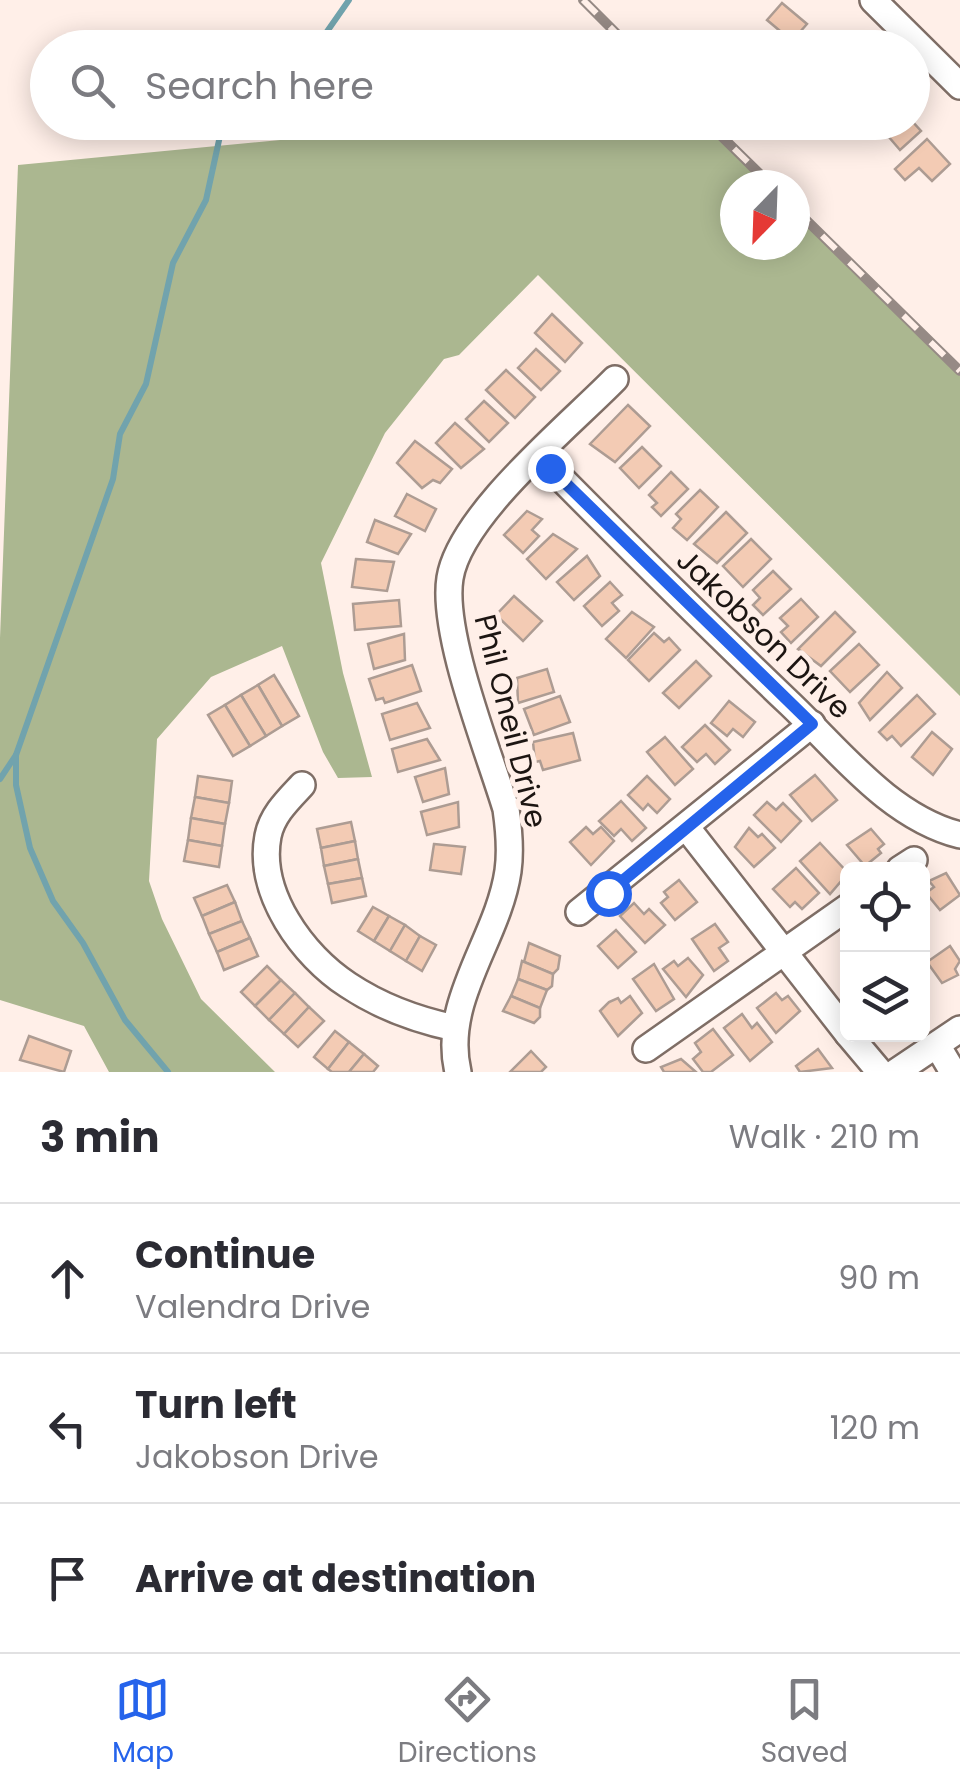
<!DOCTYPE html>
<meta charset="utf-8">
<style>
:root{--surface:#fff;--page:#f2f2f3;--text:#2b2b33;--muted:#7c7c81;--line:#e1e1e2;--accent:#2563eb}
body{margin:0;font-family:Poppins,sans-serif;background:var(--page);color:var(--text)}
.controls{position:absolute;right:30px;bottom:30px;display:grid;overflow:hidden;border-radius:15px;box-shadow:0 5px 25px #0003}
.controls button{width:90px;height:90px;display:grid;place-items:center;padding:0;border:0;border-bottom:2px solid var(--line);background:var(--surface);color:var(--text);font:50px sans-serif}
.compass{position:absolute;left:720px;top:170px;width:90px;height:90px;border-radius:50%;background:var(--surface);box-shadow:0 5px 25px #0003;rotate:203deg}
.stop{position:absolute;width:30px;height:30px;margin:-22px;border:8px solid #2563eb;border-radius:50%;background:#fff}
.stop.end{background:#2563eb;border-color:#fff;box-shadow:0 2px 10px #0008}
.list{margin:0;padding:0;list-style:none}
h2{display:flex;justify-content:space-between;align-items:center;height:130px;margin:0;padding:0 40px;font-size:42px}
h2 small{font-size:32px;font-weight:400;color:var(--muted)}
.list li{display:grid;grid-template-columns:65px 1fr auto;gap:30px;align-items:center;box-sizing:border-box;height:150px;padding:0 40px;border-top:2px solid var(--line)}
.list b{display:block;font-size:38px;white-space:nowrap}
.list p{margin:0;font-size:32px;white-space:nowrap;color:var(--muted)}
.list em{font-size:32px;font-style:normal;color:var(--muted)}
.icon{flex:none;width:55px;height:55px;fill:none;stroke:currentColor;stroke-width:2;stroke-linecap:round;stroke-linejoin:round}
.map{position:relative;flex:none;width:960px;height:1072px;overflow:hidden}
.search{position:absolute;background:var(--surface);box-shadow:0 5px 25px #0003;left:30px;right:30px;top:30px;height:110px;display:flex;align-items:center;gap:25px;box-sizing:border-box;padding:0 35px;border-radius:55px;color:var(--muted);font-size:38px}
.sheet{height:580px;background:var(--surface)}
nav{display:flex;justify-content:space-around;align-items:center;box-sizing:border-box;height:140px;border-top:2px solid var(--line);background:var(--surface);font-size:28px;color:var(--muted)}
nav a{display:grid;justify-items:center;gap:5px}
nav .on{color:var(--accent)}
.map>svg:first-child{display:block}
.forest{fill:#abb790}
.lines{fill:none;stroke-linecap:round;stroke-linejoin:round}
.stream{stroke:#71a3ad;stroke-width:6}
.building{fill:#f3cbb4;stroke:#ad9c93;stroke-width:2.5}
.minor-casing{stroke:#7f6e66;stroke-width:30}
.minor{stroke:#fff;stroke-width:25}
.rail-casing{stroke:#968a85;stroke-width:10}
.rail{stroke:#ffefe8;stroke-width:6;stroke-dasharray:19;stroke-linecap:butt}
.route{stroke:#2563eb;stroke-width:12}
.labels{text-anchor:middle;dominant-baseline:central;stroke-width:10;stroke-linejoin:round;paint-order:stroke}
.street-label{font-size:30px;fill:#1c1512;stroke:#ffefe8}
</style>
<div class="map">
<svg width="960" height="1072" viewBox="0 0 960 1072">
<rect width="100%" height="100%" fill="#ffefe8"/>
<!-- forest -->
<path class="forest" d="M468,122l234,1 64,62h-31v60h60v-31l165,162v320l-422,-421 -79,80 -15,4 -59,74 -64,130 22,110 29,104 -34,1 -15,-26 -41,-106 -71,31 -54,62 -8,142 13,38 39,80 74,73h-166l-25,-46 -84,-26v-362l18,-473z"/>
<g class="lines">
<!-- stream -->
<g class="stream">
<path d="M306,48l20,-15 23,-33"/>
<path d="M0,779l16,-24"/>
<path d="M168,1072l-43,-52 -42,-77 -30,-42 -23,-53 -14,-63v-30l97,-276 7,-45 26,-50 27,-121 33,-63 17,-78"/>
</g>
</g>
<!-- building -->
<g class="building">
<path d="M782,3l25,21 -15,17 -25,-21z"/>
<path d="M912,121l9,10 -21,19 -24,-28z"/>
<path d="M927,139l23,25 -18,17 -13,-13 -14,12 -10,-11z"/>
<path d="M552,314l30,29 -17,19 -30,-29z"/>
<path d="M536,349l24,22 -19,19 -23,-22z"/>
<path d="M506,370l29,27 -20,21 -29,-28z"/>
<path d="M484,401l24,22 -19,19 -23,-23z"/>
<path d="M628,405l22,21 -35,36 -25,-18z"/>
<path d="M455,423l29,26 -23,19 -25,-25z"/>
<path d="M415,441l37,28 -12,14 -7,-3 -11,8 -25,-25z"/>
<path d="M642,447l19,19 -22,22 -19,-20z"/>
<path d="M671,472l17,17 -27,27 -9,-9 5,-4 -8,-8z"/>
<path d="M700,490l18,17 -31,33 -14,-12 8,-9 -5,-5z"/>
<path d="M407,494l29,15 -11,22 -30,-15z"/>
<path d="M527,511l15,8 -10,11 7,6 -16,17 -19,-18z"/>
<path d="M726,512l21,21 -30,30 -23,-19z"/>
<path d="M375,520l36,14 -13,20 -31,-12z"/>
<path d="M553,534l24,15 -31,30 -19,-20z"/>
<path d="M751,539l20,20 -28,28 -20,-21z"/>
<path d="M587,556l13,20 -26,24 -17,-18z"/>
<path d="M356,559l38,3 -7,29 -35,-4z"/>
<path d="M773,571l18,18 -28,26 -10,-10 7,-7 -7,-8z"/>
<path d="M610,582l12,13 -10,8 7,8 -17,15 -18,-20z"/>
<path d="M514,596l28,25 -19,20 -27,-26z"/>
<path d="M801,599l17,18 -27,26 -10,-11 7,-6 -8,-8z"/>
<path d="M399,600l2,26 -46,4 -2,-26z"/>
<path d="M632,612l22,15 -28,31 -20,-19z"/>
<path d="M835,612l20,20 -34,34 -23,-17z"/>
<path d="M654,633l10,9 5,-4 11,12 -31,31 -21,-21z"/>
<path d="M404,634l1,26 -31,9 -6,-25z"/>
<path d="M859,644l20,21 -29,27 -20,-21z"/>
<path d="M696,661l15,15 -32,32 -16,-15z"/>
<path d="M412,665l9,26 -36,12 -2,-5 -7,2 -7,-21z"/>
<path d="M547,669l7,23 -36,11 -1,-25z"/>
<path d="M887,672l15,16 -32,32 -11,-17z"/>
<path d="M274,675l25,41 -17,10 -24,-41z"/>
<path d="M258,685l24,41 -16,10 -25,-41z"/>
<path d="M241,695l25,41 -16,10 -25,-41z"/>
<path d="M917,695l18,19 -34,32 -9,-10 -5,4 -8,-8z"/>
<path d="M560,696l10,26 -36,13 -10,-26z"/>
<path d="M729,701l26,21 -12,15 -10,-8 -6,7 -16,-13z"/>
<path d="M417,703l13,25 -40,12 -8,-26z"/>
<path d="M225,705l25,41 -17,10 -25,-41z"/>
<path d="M705,725l25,25 -15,14 -9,-10 -9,8 -15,-15z"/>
<path d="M932,732l20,17 -19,26 -21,-18z"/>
<path d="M573,733l7,27 -37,10 -3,-9 -5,1 -2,-20z"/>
<path d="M665,737l28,32 -18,16 -28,-33z"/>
<path d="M427,739l13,21 -42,12 -6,-23z"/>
<path d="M445,768l4,26 -26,8 -8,-25z"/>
<path d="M815,775l22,25 -25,21 -22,-26z"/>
<path d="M198,776l34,5 -3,22 -34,-6z"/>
<path d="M647,776l23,23 -13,14 -9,-9 -5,6 -15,-15z"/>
<path d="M195,797l34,6 -4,21 -34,-6z"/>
<path d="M621,801l25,27 -14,13 -11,-12 -7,7 -15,-15z"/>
<path d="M458,802l1,25 -32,8 -6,-23z"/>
<path d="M767,802l9,8 7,-7 18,18 -20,21 -27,-27z"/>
<path d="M191,818l34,6 -3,22 -34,-6z"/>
<path d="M351,822l4,19 -34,7 -4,-19z"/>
<path d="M586,827l7,7 8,-7 13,14 -23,24 -21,-23z"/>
<path d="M749,828l9,9 4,-3 13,14 -21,19 -19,-20z"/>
<path d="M871,829l13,15 -6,5 3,4 -16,13 -18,-21z"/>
<path d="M188,840l34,6 -3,21 -35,-6z"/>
<path d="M355,841l3,18 -34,7 -3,-18z"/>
<path d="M820,843l28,30 -18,21 -30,-33z"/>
<path d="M434,844l31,3 -4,27 -31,-4z"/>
<path d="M358,859l4,19 -34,6 -4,-18z"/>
<path d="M796,868l23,25 -17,16 -7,-7 -5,5 -17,-18z"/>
<path d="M946,873l14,22 -20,15 -14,-17 8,-6 -5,-6z"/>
<path d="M362,878l4,18 -34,7 -4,-19z"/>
<path d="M679,880l18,22 -22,18 -14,-17 7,-6 -4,-5z"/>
<path d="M227,885l8,17 -33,14 -8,-18z"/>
<path d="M235,902l7,19 -33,13 -7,-18z"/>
<path d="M634,903l10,11 5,-5 16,16 -20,18 -25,-27z"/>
<path d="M373,907l16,9 -15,25 -16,-10z"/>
<path d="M389,916l16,9 -15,26 -16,-10z"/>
<path d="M242,921l8,17 -33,14 -8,-18z"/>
<path d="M715,924l13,18 -9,6 9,13 -14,10 -22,-32z"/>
<path d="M405,925l15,11 -14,25 -16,-10z"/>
<path d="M616,930l20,22 -18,16 -20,-22z"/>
<path d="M420,936l16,9 -14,26 -16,-10z"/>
<path d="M250,938l8,18 -34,14 -7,-18z"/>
<path d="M529,943l31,13 -2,13 -5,5 -29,-12z"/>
<path d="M950,946l10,15 -5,8 3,6 -16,8 -15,-21z"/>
<path d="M688,958l15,17 -17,22 -23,-28 11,-8 4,5z"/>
<path d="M522,961l31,13 -1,12 -5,4 -29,-11z"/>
<path d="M654,964l20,35 -18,12 -23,-32z"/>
<path d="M267,966l14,14 -26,26 -14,-14z"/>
<path d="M518,979l29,11 -7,18 -29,-12z"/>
<path d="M281,980l14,13 -26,27 -14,-14z"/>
<path d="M295,993l14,14 -25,27 -15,-14z"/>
<path d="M776,993l6,7 6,-4 12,15 -24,22 -19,-25z"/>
<path d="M511,996l29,12v9l-6,6 -31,-12z"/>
<path d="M630,996l12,17 -24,23 -18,-25 9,-9 9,-4 3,5z"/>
<path d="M309,1007l15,14 -26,26 -14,-13z"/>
<path d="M742,1014l10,14 5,-5 15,19 -22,19 -26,-33z"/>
<path d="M713,1029l20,26 -22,17h-8l-10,-13 8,-7 -6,-9z"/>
<path d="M335,1031l14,11 -21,27 -14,-12z"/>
<path d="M29,1036l42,15 -7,21 -44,-12z"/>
<path d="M349,1042l15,12 -15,18h-17l-4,-3z"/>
<path d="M818,1049l14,19 -32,4 -4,-6z"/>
<path d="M531,1051l15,16 -5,5h-31z"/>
<path d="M364,1054l14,12 -5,6h-24z"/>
<path d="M681,1059l15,13h-32l-3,-5z"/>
</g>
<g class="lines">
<defs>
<g id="minor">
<path d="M873,0l87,86"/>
<path d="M539,456c82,83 164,165 249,246 51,48 101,115 172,133"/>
<path d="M302,785c-14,15 -30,30 -34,51 -11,57 35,120 80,149 33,22 69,35 107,43"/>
<path d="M687,828l161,206"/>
<path d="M900,869l14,-9"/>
<path d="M579,912l233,-188"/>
<path d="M848,1034l32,38"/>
<path d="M937,1045l16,27"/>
<path d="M646,1049l202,-142"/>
<path d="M458,1072c-17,-72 40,-132 50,-201 3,-21 1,-41 -2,-62 -17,-57 -65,-175 -56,-231 10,-63 119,-152 165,-199"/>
<path d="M896,1072l64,-43"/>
</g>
</defs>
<!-- minor casing -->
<use href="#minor" class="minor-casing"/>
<!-- minor -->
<use href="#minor" class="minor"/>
<defs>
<g id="rail">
<path d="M583,0l48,48"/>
<path d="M707,122l64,63"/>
<path d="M795,209l165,162"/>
</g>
</defs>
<!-- rail casing -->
<use href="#rail" class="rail-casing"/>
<!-- rail -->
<use href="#rail" class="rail"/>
</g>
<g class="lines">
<!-- route -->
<path class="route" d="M550,468l262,256 -204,169"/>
</g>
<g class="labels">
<!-- street labels -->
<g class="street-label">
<text transform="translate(764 634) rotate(44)">Jakobson Drive</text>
<text transform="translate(511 721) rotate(76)">Phil Oneil Drive</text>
</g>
</g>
</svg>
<div class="controls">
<button><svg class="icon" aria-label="locate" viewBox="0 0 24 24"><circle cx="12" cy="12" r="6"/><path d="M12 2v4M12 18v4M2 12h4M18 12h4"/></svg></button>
<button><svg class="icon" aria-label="layers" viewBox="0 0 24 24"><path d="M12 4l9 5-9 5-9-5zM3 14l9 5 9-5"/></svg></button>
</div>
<svg class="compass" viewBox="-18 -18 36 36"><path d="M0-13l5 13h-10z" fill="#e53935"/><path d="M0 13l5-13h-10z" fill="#7c7c81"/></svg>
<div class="stop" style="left:608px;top:893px"></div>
<div class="stop end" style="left:550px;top:468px"></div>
<div class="search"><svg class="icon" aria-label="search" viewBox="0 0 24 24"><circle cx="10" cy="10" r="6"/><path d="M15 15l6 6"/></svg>Search here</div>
</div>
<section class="sheet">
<h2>3 min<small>Walk · 210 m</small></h2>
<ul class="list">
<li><svg class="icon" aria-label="ahead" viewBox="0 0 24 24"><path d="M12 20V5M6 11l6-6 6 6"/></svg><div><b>Continue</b><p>Valendra Drive</p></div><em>90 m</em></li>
<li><svg class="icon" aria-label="left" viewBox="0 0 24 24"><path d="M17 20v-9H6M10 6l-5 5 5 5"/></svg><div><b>Turn left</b><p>Jakobson Drive</p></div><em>120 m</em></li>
<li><svg class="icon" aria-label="arrive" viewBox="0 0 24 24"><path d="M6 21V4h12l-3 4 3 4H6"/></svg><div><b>Arrive at destination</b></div></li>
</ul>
</section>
<nav>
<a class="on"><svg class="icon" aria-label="map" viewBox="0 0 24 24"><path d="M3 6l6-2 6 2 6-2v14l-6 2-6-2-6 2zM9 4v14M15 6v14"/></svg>Map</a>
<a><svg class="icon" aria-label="directions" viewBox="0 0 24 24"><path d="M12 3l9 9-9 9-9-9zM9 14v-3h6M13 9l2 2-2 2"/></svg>Directions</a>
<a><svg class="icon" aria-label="saved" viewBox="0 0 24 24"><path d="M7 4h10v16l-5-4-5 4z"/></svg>Saved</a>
</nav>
